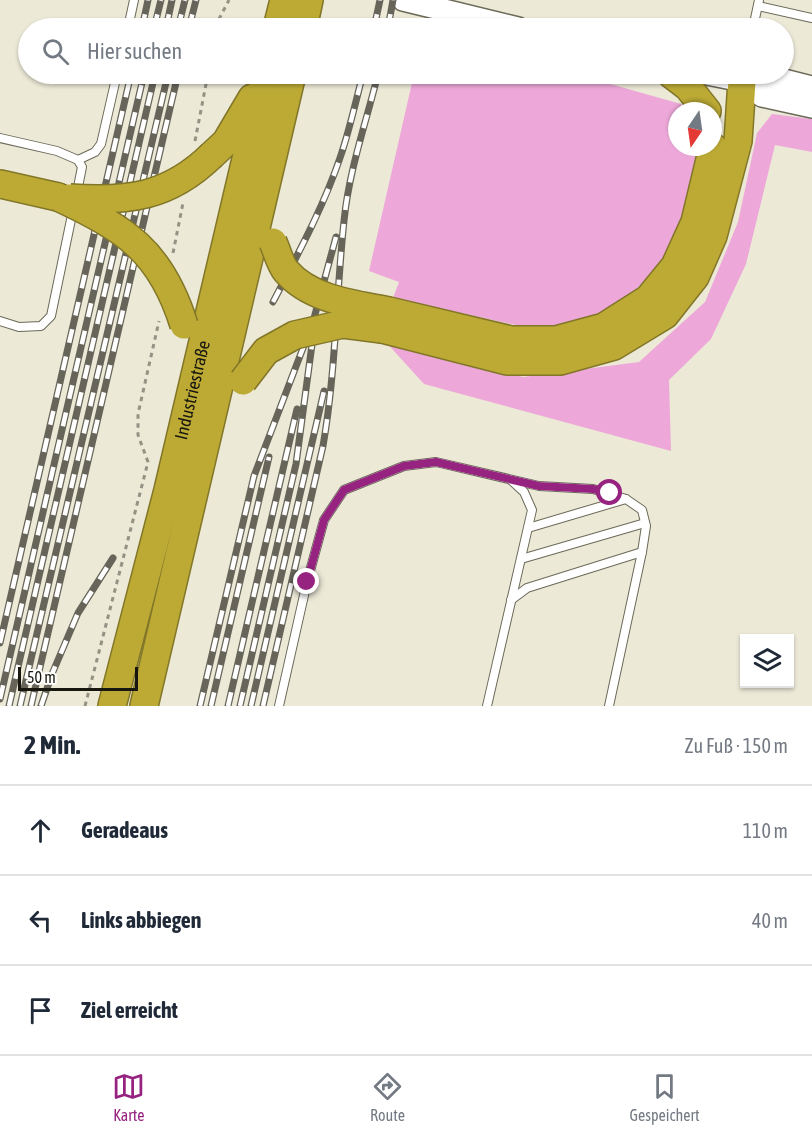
<!DOCTYPE html>
<html lang="de">
<meta charset="utf-8">
<style>
:root{--surface:#fff;--page:#f6f6f7;--text:#1f2937;--muted:#747a83;--line:#e0e1e3;--accent:#972380}
body{margin:0;font-family:"Asap Condensed",sans-serif;background:var(--page);color:var(--text)}
.controls{position:absolute;right:18px;bottom:18px;display:grid;overflow:hidden;border-radius:0px;box-shadow:0 2px 4px #0004}
.controls button{width:54px;height:54px;display:grid;place-items:center;padding:0;border:0;border-bottom:2px solid var(--line);background:var(--surface);color:var(--text);font:30px sans-serif}
.compass{position:absolute;left:668px;top:102px;width:54px;height:54px;border-radius:50%;background:var(--surface);box-shadow:0 2px 4px #0004;rotate:193deg}
.scale{position:absolute;left:18px;bottom:15px;width:120px;box-sizing:border-box;padding-left:6px;border:3px solid #17160f;border-top:0;font-size:16px;line-height:21px;white-space:nowrap;color:#17160f;-webkit-text-stroke:4px #fff;paint-order:stroke}
.stop{position:absolute;width:18px;height:18px;margin:-14px;border:4px solid #972380;border-radius:50%;background:#fff}
.stop.end{background:#972380;border-color:#fff;box-shadow:0 2px 6px #0008}
.list{margin:0;padding:0;list-style:none}
h2{display:flex;justify-content:space-between;align-items:center;height:78px;margin:0;padding:0 24px;font-size:26px}
h2 small{font-size:20px;font-weight:400;color:var(--muted)}
.list li{display:grid;grid-template-columns:39px 1fr auto;gap:18px;align-items:center;box-sizing:border-box;height:90px;padding:0 24px;border-top:2px solid var(--line)}
.list b{display:block;font-size:22px;white-space:nowrap}
.list em{font-size:20px;font-style:normal;color:var(--muted)}
.icon{flex:none;width:33px;height:33px;fill:none;stroke:currentColor;stroke-width:2;stroke-linecap:round;stroke-linejoin:round}
.map{position:relative;flex:none;width:812px;height:706px;overflow:hidden}
.search{position:absolute;background:var(--surface);box-shadow:0 2px 4px #0004;left:18px;right:18px;top:18px;height:66px;display:flex;align-items:center;gap:15px;box-sizing:border-box;padding:0 21px;border-radius:33px;color:var(--muted);font-size:22px}
.sheet{height:348px;background:var(--surface)}
nav{display:flex;justify-content:space-around;align-items:center;box-sizing:border-box;height:84px;border-top:2px solid var(--line);background:var(--surface);font-size:16px;color:var(--muted)}
nav a{display:grid;justify-items:center;gap:3px}
nav .on{color:var(--accent)}
.map>svg:first-child{display:block}
.green{fill:#eda8d9}
.lines{fill:none;stroke-linecap:round;stroke-linejoin:round}
.lane-casing{stroke:#6c6959;stroke-width:10}
.secondary-casing{stroke:#6c6959;stroke-width:24}
.highway-casing{stroke:#827628;stroke-width:30}
.path{stroke:#949285;stroke-width:3;stroke-dasharray:4.5 4.5;stroke-linecap:butt}
.lane{stroke:#fff;stroke-width:8}
.secondary{stroke:#fff;stroke-width:21}
.highway{stroke:#bcaa35;stroke-width:27}
.rail-casing{stroke:#67655a;stroke-width:7}
.rail{stroke:#fff;stroke-width:4.5;stroke-dasharray:14;stroke-linecap:butt}
.highway-bridge-casing{stroke:#827628;stroke-width:30;stroke-linecap:butt}
.highway-bridge{stroke:#bcaa35;stroke-width:27}
.route{stroke:#972380;stroke-width:8}
.labels{text-anchor:middle;dominant-baseline:central;stroke-width:4.5;stroke-linejoin:round;paint-order:stroke}
.street-label{font-size:18px;fill:#17160f;stroke:#fff}
</style>
<div class="map">
<svg width="812" height="706" viewBox="0 0 812 706">
<rect width="100%" height="100%" fill="#ece9d7"/>
<!-- green -->
<g class="green">
<path d="M414,74h161l106,30 4,7h-8v36h21l-18,81 -21,39 -33,32 -34,21 -44,12 -155,-34 6,-16 -30,-11z"/>
<path d="M772,114l40,5v33l-37,-7 -29,119 -35,75 -42,41 2,71 -247,-67 -40,-44 139,37 116,-15 66,-60 33,-80 19,-89z"/>
</g>
<g class="lines">
<defs>
<g id="lane">
<path d="M758,6l54,12"/>
<path d="M128,28l6,-28"/>
<path d="M753,28l6,-28"/>
<path d="M0,138l57,13 21,9 4,7 -5,25"/>
<path d="M78,160l17,-8 6,-8 16,-70"/>
<path d="M0,321l19,6 22,-1 10,-10 22,-106"/>
<path d="M528,528l98,-29"/>
<path d="M521,559l124,-36"/>
<path d="M511,600l16,-12 115,-36"/>
<path d="M279,706l28,-124 17,-62 20,-30 60,-24 32,-4 103,24 54,3 33,10 16,11 4,16 -4,26 -33,154"/>
<path d="M487,706l45,-196 -8,-18 -13,-12"/>
</g>
<g id="secondary">
<path d="M403,0l115,28"/>
<path d="M707,74l35,7 26,-5 44,11"/>
<path d="M742,81l20,15 50,11"/>
</g>
<g id="highway">
<path d="M277,28l7,-28"/>
<path d="M303,28l6,-28"/>
<path d="M671,74l17,13 19,24"/>
<path d="M212,155l14,-13 26,-44"/>
<path d="M0,184l58,13"/>
<path d="M389,311l122,29h45l48,-13 44,-28 27,-33 20,-44 18,-75"/>
<path d="M382,329l125,32h53l54,-15 51,-31 30,-38 18,-41 25,-95 4,-60"/>
<path id="s1" d="M112,706l56,-216 98,-416"/>
<path d="M144,706l148,-632"/>
</g>
</defs>
<!-- lane casing -->
<use href="#lane" class="lane-casing"/>
<!-- secondary casing -->
<use href="#secondary" class="secondary-casing"/>
<!-- highway casing -->
<use href="#highway" class="highway-casing"/>
<!-- path -->
<g class="path">
<path d="M217,28l2,-9 10,-19"/>
<path d="M195,141l13,-67"/>
<path d="M173,253l10,-50"/>
<path d="M85,706l63,-244 -10,-27v-21l21,-93"/>
</g>
<!-- lane -->
<use href="#lane" class="lane"/>
<!-- secondary -->
<use href="#secondary" class="secondary"/>
<!-- highway -->
<use href="#highway" class="highway"/>
<defs>
<g id="rail">
<path d="M142,28l6,-28"/>
<path d="M154,28l7,-28"/>
<path d="M166,28l6,-28"/>
<path d="M178,28l7,-28"/>
<path d="M189,28l7,-28"/>
<path d="M374,28l6,-28"/>
<path d="M388,28l5,-28"/>
<path d="M273,302c25,-48 51,-96 68,-147 9,-27 15,-55 22,-81"/>
<path d="M0,643l131,-569"/>
<path d="M0,699l144,-625"/>
<path d="M9,706l146,-632"/>
<path d="M20,706l148,-632"/>
<path d="M31,706l147,-632"/>
<path d="M41,706l11,-32 26,-61 35,-55"/>
<path d="M200,706l54,-230 59,-154 23,-85"/>
<path d="M211,706l58,-249"/>
<path d="M228,706l69,-297"/>
<path d="M240,706l56,-242 17,-127"/>
<path d="M251,706l73,-315"/>
<path d="M263,706l60,-260c13,-75 13,-150 21,-225 5,-51 22,-98 34,-147"/>
</g>
</defs>
<!-- rail casing -->
<use href="#rail" class="rail-casing"/>
<!-- rail -->
<use href="#rail" class="rail"/>
<defs>
<g id="highway-bridge">
<path d="M58,197c68,32 103,54 126,128"/>
<path d="M70,198c58,4 99,-1 142,-43"/>
<path d="M273,242c4,9 7,22 13,29 25,29 68,33 103,40"/>
<path d="M243,381l23,-30 29,-16 48,-11 39,5"/>
</g>
</defs>
<!-- highway-bridge casing -->
<use href="#highway-bridge" class="highway-bridge-casing"/>
<!-- highway-bridge -->
<use href="#highway-bridge" class="highway-bridge"/>
</g>
<g class="lines">
<!-- route -->
<path class="route" d="M307,582l17,-62 20,-30 60,-24 32,-4 103,24 54,3 17,4"/>
</g>
<g class="labels">
<!-- street labels -->
<g class="street-label">
<text stroke="none"><textPath href="#s1" startOffset="326">Industriestraße</textPath></text>
</g>
</g>
</svg>
<div class="controls">
<button><svg class="icon" aria-label="layers" viewBox="0 0 24 24"><path d="M12 4l9 5-9 5-9-5zM3 14l9 5 9-5"/></svg></button>
</div>
<svg class="compass" viewBox="-18 -18 36 36"><path d="M0-13l5 13h-10z" fill="#e53935"/><path d="M0 13l5-13h-10z" fill="#747a83"/></svg>
<div class="scale">50 m</div>
<div class="stop" style="left:610px;top:493px"></div>
<div class="stop end" style="left:307px;top:582px"></div>
<div class="search"><svg class="icon" aria-label="search" viewBox="0 0 24 24"><circle cx="10" cy="10" r="6"/><path d="M15 15l6 6"/></svg>Hier suchen</div>
</div>
<section class="sheet">
<h2>2 Min.<small>Zu Fuß · 150 m</small></h2>
<ul class="list">
<li><svg class="icon" aria-label="ahead" viewBox="0 0 24 24"><path d="M12 20V5M6 11l6-6 6 6"/></svg><div><b>Geradeaus</b></div><em>110 m</em></li>
<li><svg class="icon" aria-label="left" viewBox="0 0 24 24"><path d="M17 20v-9H6M10 6l-5 5 5 5"/></svg><div><b>Links abbiegen</b></div><em>40 m</em></li>
<li><svg class="icon" aria-label="arrive" viewBox="0 0 24 24"><path d="M6 21V4h12l-3 4 3 4H6"/></svg><div><b>Ziel erreicht</b></div></li>
</ul>
</section>
<nav>
<a class="on"><svg class="icon" aria-label="map" viewBox="0 0 24 24"><path d="M3 6l6-2 6 2 6-2v14l-6 2-6-2-6 2zM9 4v14M15 6v14"/></svg>Karte</a>
<a><svg class="icon" aria-label="directions" viewBox="0 0 24 24"><path d="M12 3l9 9-9 9-9-9zM9 14v-3h6M13 9l2 2-2 2"/></svg>Route</a>
<a><svg class="icon" aria-label="saved" viewBox="0 0 24 24"><path d="M7 4h10v16l-5-4-5 4z"/></svg>Gespeichert</a>
</nav>
